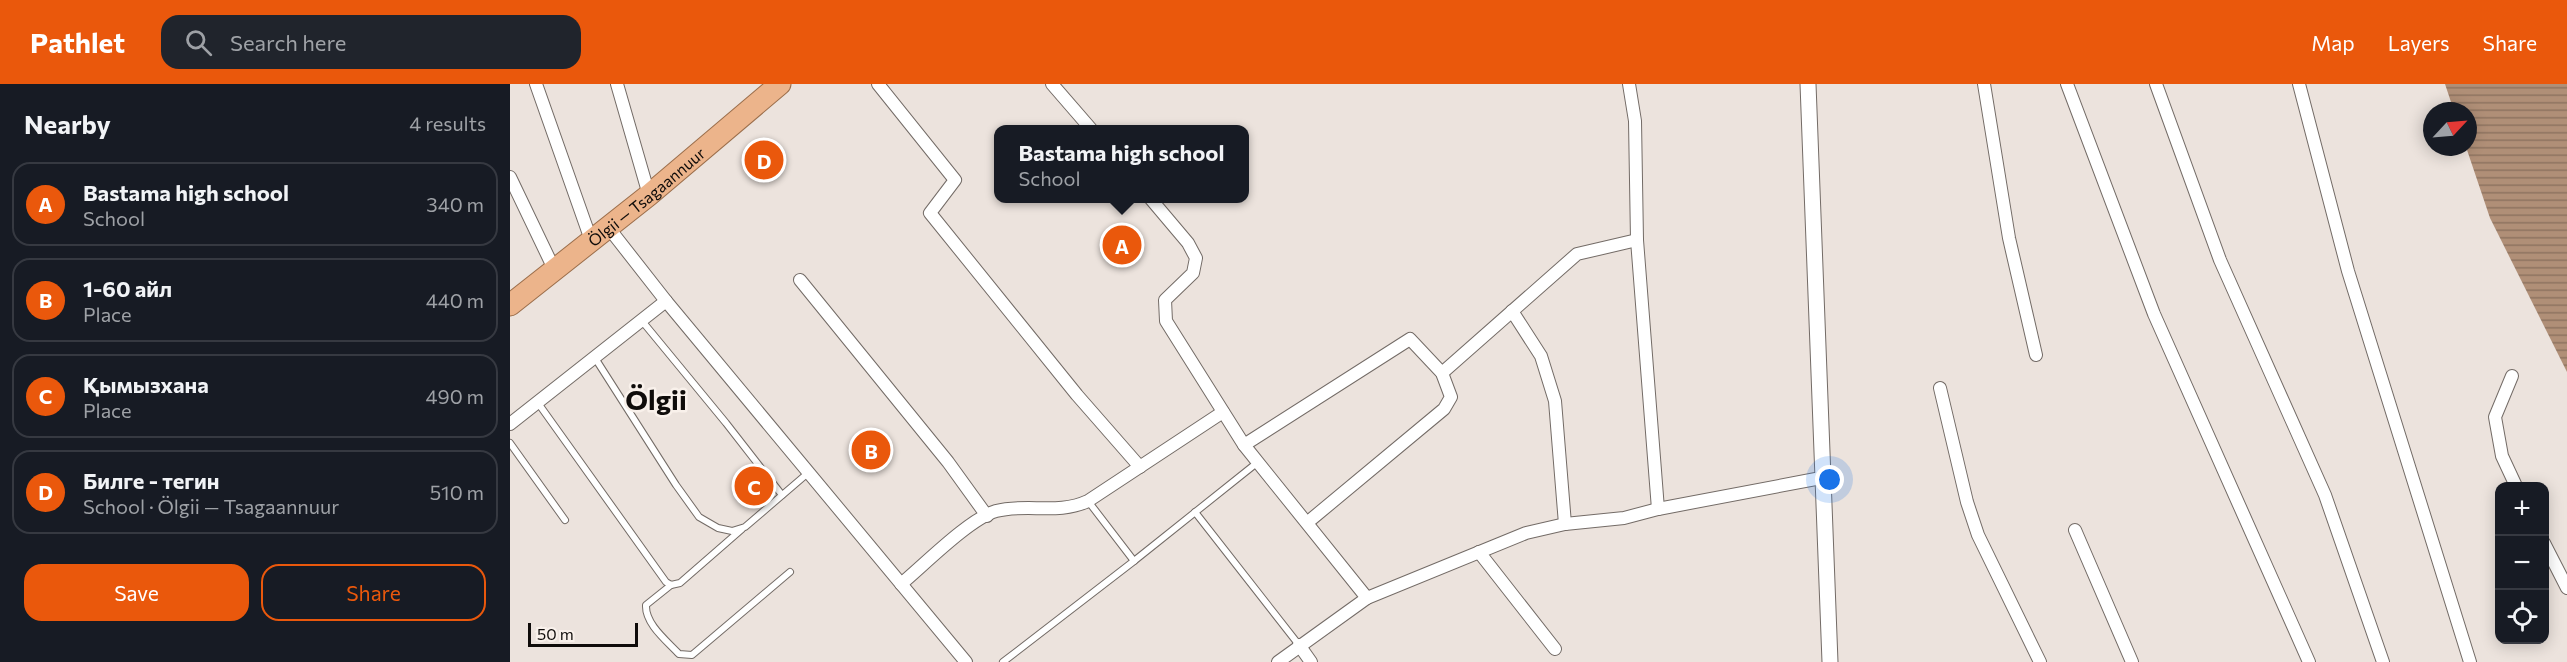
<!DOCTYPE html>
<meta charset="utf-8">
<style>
:root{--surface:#171b24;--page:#20242c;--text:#f1f3f6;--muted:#9ea1a6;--line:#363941;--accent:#ea580c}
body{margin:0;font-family:Commissioner,sans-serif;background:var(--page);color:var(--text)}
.controls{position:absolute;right:18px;bottom:18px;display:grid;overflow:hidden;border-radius:12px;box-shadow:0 3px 15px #0003}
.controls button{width:54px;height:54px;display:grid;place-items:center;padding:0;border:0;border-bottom:2px solid var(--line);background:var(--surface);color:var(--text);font:30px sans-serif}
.compass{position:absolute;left:1913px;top:18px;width:54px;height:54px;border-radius:50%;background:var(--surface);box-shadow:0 3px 15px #0003;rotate:64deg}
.scale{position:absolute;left:18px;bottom:15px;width:110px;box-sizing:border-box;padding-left:6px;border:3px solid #0f0c0a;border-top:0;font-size:16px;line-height:21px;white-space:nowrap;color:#0f0c0a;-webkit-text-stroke:4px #f9f1eb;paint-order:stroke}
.you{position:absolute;left:1320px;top:396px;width:21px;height:21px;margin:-15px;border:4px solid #fff;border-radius:50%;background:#1a73e8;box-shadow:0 0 0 9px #1a73e833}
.badge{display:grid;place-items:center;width:39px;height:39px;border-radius:50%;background:var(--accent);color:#fff;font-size:20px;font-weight:700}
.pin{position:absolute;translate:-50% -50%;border:3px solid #fff;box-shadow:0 2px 6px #0006}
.popup{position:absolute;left:484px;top:41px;width:255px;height:78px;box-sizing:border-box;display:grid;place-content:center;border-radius:12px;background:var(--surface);filter:drop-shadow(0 2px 4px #0005);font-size:20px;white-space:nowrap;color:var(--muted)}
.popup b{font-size:22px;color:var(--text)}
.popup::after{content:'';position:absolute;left:50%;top:100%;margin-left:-12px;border:12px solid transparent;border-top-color:var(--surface)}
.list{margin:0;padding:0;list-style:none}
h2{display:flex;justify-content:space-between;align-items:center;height:78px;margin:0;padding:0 24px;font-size:26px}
h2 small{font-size:20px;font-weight:400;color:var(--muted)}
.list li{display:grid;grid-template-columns:39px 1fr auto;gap:18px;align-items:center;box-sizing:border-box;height:84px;margin:0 12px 12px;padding:0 12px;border:2px solid var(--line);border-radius:18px}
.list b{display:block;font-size:22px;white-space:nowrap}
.list p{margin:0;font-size:20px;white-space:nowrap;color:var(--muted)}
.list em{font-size:20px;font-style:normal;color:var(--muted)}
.actions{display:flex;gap:12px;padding:18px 24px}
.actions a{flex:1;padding:14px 0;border:2px solid var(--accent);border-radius:18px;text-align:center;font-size:21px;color:var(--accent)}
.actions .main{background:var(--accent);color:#fff}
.icon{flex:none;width:33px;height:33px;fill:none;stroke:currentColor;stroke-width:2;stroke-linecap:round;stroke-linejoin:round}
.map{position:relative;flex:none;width:2057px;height:578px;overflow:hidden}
header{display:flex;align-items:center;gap:36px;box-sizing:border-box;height:84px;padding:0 30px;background:var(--accent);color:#fff}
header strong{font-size:28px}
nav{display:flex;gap:33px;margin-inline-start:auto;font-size:21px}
.search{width:420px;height:54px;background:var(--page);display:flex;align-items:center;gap:15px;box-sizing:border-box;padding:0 21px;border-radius:18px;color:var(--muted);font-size:22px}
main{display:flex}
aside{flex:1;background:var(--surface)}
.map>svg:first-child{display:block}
.water{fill:url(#water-rules)}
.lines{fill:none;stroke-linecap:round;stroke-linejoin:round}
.service-casing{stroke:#736b66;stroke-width:8}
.minor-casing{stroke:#736b66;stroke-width:14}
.tertiary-casing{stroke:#736b66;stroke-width:17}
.trunk-casing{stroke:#9b6e4b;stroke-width:23}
.service{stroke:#fff;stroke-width:6}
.minor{stroke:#fff;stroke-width:12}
.tertiary{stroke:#fff;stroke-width:15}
.trunk{stroke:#ecb48b;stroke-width:21}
.labels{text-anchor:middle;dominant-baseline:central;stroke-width:5;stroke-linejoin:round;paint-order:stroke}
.street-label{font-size:16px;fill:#0f0c0a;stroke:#f9f1eb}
.town-label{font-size:28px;font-weight:bold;fill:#0f0c0a;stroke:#f9f1eb}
</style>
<header>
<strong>Pathlet</strong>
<div class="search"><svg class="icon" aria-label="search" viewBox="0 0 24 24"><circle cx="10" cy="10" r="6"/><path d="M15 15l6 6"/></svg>Search here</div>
<nav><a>Map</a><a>Layers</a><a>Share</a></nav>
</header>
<main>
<aside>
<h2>Nearby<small>4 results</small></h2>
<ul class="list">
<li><span class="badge">A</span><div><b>Bastama high school</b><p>School</p></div><em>340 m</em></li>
<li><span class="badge">B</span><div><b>1-60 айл</b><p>Place</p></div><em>440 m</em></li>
<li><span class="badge">C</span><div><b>Қымызхана</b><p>Place</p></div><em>490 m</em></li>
<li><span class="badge">D</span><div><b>Билге - тегин</b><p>School · Ölgii — Tsagaannuur</p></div><em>510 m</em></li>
</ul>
<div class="actions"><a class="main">Save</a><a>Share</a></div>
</aside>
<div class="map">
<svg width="2057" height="578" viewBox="0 0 2057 578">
<defs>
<pattern id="water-rules" width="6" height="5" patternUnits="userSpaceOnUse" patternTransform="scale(1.5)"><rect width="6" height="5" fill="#b08f77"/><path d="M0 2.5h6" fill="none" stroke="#8e7360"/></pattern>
</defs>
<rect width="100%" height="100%" fill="#ece3dd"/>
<!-- water -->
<path class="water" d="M1935,0h122v288l-77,-154 -24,-71h2v-36h-14z"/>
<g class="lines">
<defs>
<g id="service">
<path d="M132,237l84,102 56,72"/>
<path d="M85,274l81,127 23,32 19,11 14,3 13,-4 63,-54"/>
<path d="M28,319l128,179 5,3 9,-2 62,-54"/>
<path d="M0,359l55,77"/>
<path d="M685,428l104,133"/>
<path d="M624,477l124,-99"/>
<path d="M161,501l-25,20c-1,19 21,36 33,49l13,1 98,-83"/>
<path d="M493,578l131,-101 -46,-60"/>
</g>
<g id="minor">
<path d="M26,0l55,156"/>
<path d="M107,0l32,111"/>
<path d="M368,0l77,96 -25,33 147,182 63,72"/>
<path d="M542,0l39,45"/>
<path d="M1119,0l6,37 2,119 21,269"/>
<path d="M1474,0l25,154 27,117"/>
<path d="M1557,0l87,230 155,348"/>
<path d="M1646,0l64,176 105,235 58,167"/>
<path d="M1789,0l49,187 122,391"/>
<path d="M0,93l44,92"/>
<path d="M640,114l38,45 8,15 -3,15 -28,27 1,21 78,124 123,153"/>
<path d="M98,143l58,74 300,361"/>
<path d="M290,196l148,182 39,54"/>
<path d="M1002,227l29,45 14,45 10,123"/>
<path d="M932,289l135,-119 60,-14"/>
<path d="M2002,292l-17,41 7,39 14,30"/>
<path d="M1430,304l27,114 11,33 62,127"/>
<path d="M0,340l156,-123"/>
<path d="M734,361l166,-106 32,34 9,24 -7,12 -136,113"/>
<path d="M1565,446l57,132"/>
<path d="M2034,459l23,45"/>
<path d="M969,468l76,97"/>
<path d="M391,500c23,-19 68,-65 95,-73 31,-8 62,4 92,-10l135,-89"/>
<path d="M789,561l12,17"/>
<path d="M768,578l89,-64 159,-65 39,-9 59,-6 34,-9 163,-31"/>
</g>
<path id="tertiary" d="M1298,0l22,578"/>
<g id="trunk">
<path id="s1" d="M0,221l139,-110 131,-111"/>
</g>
</defs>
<!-- service casing -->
<use href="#service" class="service-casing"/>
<!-- minor casing -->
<use href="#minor" class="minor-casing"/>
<!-- tertiary casing -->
<use href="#tertiary" class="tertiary-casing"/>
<!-- trunk casing -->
<use href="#trunk" class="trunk-casing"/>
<!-- service -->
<use href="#service" class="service"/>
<!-- minor -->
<use href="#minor" class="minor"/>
<!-- tertiary -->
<use href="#tertiary" class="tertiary"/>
<!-- trunk -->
<use href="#trunk" class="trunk"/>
</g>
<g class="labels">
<!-- street labels -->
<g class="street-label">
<text stroke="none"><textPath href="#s1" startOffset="174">Ölgii — Tsagaannuur</textPath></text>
</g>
<!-- town labels -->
<g class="town-label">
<text x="146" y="315">Ölgii</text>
</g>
</g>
</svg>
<div class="controls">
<button>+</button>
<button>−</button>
<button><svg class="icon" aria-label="locate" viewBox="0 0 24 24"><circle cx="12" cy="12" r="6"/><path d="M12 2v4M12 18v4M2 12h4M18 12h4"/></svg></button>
</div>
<svg class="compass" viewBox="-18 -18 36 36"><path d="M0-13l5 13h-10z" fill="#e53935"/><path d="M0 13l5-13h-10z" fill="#9ea1a6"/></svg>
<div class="scale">50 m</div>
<div class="you"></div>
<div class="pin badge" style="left:612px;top:161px">A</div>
<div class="popup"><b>Bastama high school</b>School</div>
<div class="pin badge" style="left:361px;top:366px">B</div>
<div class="pin badge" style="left:244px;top:402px">C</div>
<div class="pin badge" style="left:254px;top:76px">D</div>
</div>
</main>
